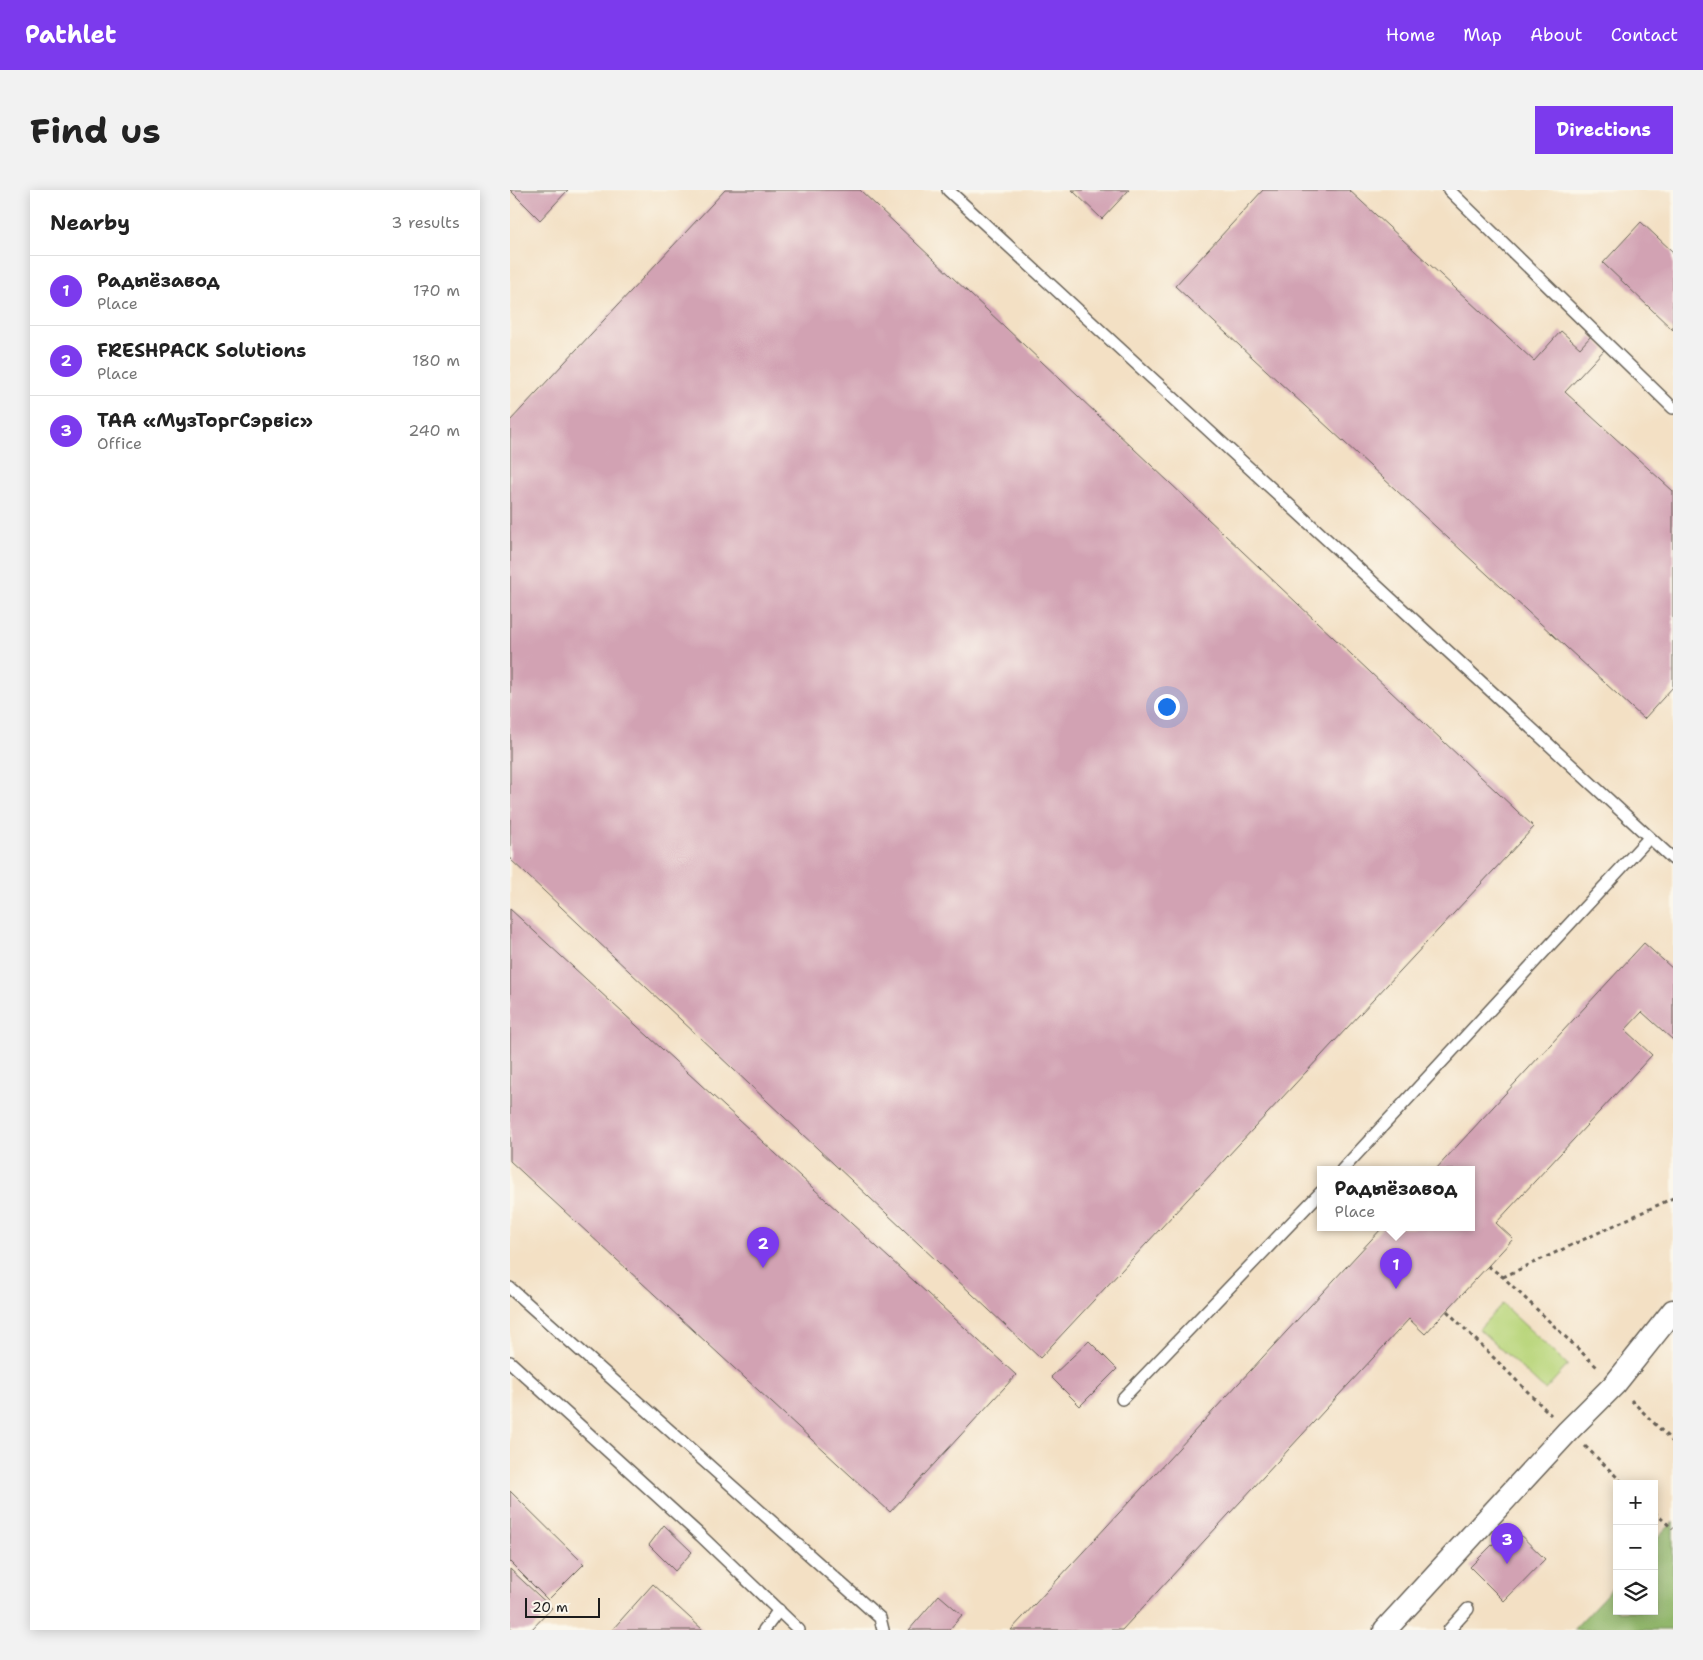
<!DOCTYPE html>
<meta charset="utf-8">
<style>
:root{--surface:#fff;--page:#f2f2f2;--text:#222;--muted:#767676;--line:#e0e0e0;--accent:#7c3aed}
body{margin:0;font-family:"Shantell Sans",sans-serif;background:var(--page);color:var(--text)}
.controls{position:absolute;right:15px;bottom:15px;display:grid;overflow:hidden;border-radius:0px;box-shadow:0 2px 12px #0003}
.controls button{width:45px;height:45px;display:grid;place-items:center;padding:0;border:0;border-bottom:1px solid var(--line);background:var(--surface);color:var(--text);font:25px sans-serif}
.scale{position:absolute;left:15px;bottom:12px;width:75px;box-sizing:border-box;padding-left:5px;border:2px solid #1c1c1c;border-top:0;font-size:14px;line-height:18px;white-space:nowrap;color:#1c1c1c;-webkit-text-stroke:4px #fbf7ec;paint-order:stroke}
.you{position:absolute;left:656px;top:516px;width:18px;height:18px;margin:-12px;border:4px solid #fff;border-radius:50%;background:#1a73e8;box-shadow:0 0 0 8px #1a73e833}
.badge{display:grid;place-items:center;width:32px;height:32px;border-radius:50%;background:var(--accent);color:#fff;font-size:16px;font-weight:700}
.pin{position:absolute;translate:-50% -41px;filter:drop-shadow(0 1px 2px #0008)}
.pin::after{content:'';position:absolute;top:26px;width:18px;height:15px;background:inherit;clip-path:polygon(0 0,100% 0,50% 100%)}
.popup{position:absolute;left:807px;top:976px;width:158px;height:65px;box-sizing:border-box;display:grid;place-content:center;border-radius:0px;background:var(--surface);filter:drop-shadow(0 1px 4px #0005);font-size:16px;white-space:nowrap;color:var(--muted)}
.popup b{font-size:19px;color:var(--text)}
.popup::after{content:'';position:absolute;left:50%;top:100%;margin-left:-10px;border:10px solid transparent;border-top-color:var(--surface)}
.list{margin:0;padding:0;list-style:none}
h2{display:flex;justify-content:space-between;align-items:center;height:65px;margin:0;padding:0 20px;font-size:21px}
h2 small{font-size:16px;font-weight:400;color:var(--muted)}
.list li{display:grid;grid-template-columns:32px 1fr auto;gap:15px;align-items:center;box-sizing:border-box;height:70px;padding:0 20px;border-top:1px solid var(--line)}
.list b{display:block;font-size:19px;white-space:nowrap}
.list p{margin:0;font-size:16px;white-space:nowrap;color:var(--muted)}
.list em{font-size:16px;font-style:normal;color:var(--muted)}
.icon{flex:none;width:28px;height:28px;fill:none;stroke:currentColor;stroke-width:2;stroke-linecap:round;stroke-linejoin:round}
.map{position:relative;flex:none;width:1163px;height:1440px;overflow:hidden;border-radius:0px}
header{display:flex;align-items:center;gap:30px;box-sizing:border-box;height:70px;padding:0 25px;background:var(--accent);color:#fff}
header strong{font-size:24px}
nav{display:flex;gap:28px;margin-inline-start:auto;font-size:18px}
.intro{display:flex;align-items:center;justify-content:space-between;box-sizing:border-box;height:120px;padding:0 30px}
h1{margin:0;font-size:35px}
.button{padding:12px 22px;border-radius:0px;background:var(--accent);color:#fff;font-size:18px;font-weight:700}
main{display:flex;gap:30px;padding:0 30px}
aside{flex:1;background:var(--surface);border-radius:0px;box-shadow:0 2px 12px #0003}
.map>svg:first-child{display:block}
.green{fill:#b9d67c;stroke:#6a794c}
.forest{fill:#92b76c;stroke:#576a44}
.building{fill:#d2a2b3}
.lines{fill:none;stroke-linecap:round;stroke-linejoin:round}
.service-casing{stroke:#676157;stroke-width:14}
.minor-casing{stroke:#676157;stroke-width:25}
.path{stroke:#676157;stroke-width:3;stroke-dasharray:4 4;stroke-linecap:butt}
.service{stroke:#fff;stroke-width:11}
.minor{stroke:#fff;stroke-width:22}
</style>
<header>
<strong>Pathlet</strong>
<nav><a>Home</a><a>Map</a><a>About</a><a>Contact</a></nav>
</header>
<div class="intro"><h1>Find us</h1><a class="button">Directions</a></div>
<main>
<aside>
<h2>Nearby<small>3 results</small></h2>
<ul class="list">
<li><span class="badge">1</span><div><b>Радыёзавод</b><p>Place</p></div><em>170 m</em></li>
<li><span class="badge">2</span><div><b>FRESHPACK Solutions</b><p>Place</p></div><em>180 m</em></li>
<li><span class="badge">3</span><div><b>ТАА «МузТоргСэрвіс»</b><p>Office</p></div><em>240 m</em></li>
</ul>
</aside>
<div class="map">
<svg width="1163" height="1440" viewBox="0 0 1163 1440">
<rect width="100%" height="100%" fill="#fbf7ec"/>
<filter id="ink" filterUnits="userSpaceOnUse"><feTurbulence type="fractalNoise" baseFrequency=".02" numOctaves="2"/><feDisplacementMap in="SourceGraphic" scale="10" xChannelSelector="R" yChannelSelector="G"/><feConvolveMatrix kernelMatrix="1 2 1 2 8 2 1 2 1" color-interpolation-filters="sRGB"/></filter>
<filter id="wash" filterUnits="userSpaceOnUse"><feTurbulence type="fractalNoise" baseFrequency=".0096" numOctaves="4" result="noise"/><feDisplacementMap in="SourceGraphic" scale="20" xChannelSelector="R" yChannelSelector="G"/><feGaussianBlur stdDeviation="1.12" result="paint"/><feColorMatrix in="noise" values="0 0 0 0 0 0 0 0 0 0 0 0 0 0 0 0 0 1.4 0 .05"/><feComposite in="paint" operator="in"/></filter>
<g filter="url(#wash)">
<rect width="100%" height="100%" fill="#f3e0c4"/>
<!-- green -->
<path class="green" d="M992,1114l66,61 -23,25 -66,-61z"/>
<!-- forest -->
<path class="forest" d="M1163,1332v108h-100l44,-47v28h37v-69z"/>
<g id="blocks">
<!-- building -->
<g class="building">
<path d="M0,0h58l-28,30z"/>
<path d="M215,0h135l674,637 -494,531 -530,-499v-438z"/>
<path d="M562,0h57l-27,29z"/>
<path d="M753,0h86l185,171 27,-30 19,17 11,-12 14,13 -40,43 108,99v196l-29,32 -469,-433z"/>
<path d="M1131,32l32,30v78l-70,-67z"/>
<path d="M0,719l506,466 -126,137 -380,-351z"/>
<path d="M1134,753l29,26v71l-31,-28 -17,18 27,25 -156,168 17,16 -25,27 -63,68 -16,-15 -287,311h-111l371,-402h89v-58h-36z"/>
<path d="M579,1151l28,28 -37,37 -29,-29z"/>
<path d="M0,1301l74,73 -36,36 -38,-38z"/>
<path d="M154,1335l28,27 -17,19 -26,-26z"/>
<path d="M1001,1336l34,33 -41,42 -34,-34z"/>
<path d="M0,1379l42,39 -21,22h-21z"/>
<path d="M143,1394l50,46h-91z"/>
<path d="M429,1405l23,20 -13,15h-40z"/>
</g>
</g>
</g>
<g filter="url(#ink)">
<use href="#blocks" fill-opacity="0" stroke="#676157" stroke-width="1"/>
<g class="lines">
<defs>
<g id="service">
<path d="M438,0l725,669"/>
<path d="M939,0l224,218"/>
<path d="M832,980l307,-332"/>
<path d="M0,1098l370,330 3,12"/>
<path d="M0,1172l191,174 98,94"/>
<path d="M612,1209l199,-207"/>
<path d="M254,1440l15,-20"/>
<path d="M939,1440l19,-21"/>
</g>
<path id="minor" d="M875,1440l183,-199 47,-47 58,-73"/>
</defs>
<!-- service casing -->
<use href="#service" class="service-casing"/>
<!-- minor casing -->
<use href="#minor" class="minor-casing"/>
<!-- path -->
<g class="path">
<path d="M978,1076l15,11 95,91"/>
<path d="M993,1087l170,-79"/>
<path d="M937,1121l104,104"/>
<path d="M1121,1210l42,42"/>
<path d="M1075,1256l39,38"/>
<path d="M1144,1322l19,17"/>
</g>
<!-- service -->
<use href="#service" class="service"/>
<!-- minor -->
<use href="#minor" class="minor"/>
</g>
</g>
</svg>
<div class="controls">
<button>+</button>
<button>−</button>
<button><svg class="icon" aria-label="layers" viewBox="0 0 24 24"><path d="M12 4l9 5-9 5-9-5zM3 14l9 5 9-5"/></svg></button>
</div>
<div class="scale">20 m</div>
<div class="you"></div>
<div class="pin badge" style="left:886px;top:1099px">1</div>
<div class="popup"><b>Радыёзавод</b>Place</div>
<div class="pin badge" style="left:253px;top:1078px">2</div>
<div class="pin badge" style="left:997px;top:1374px">3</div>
</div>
</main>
